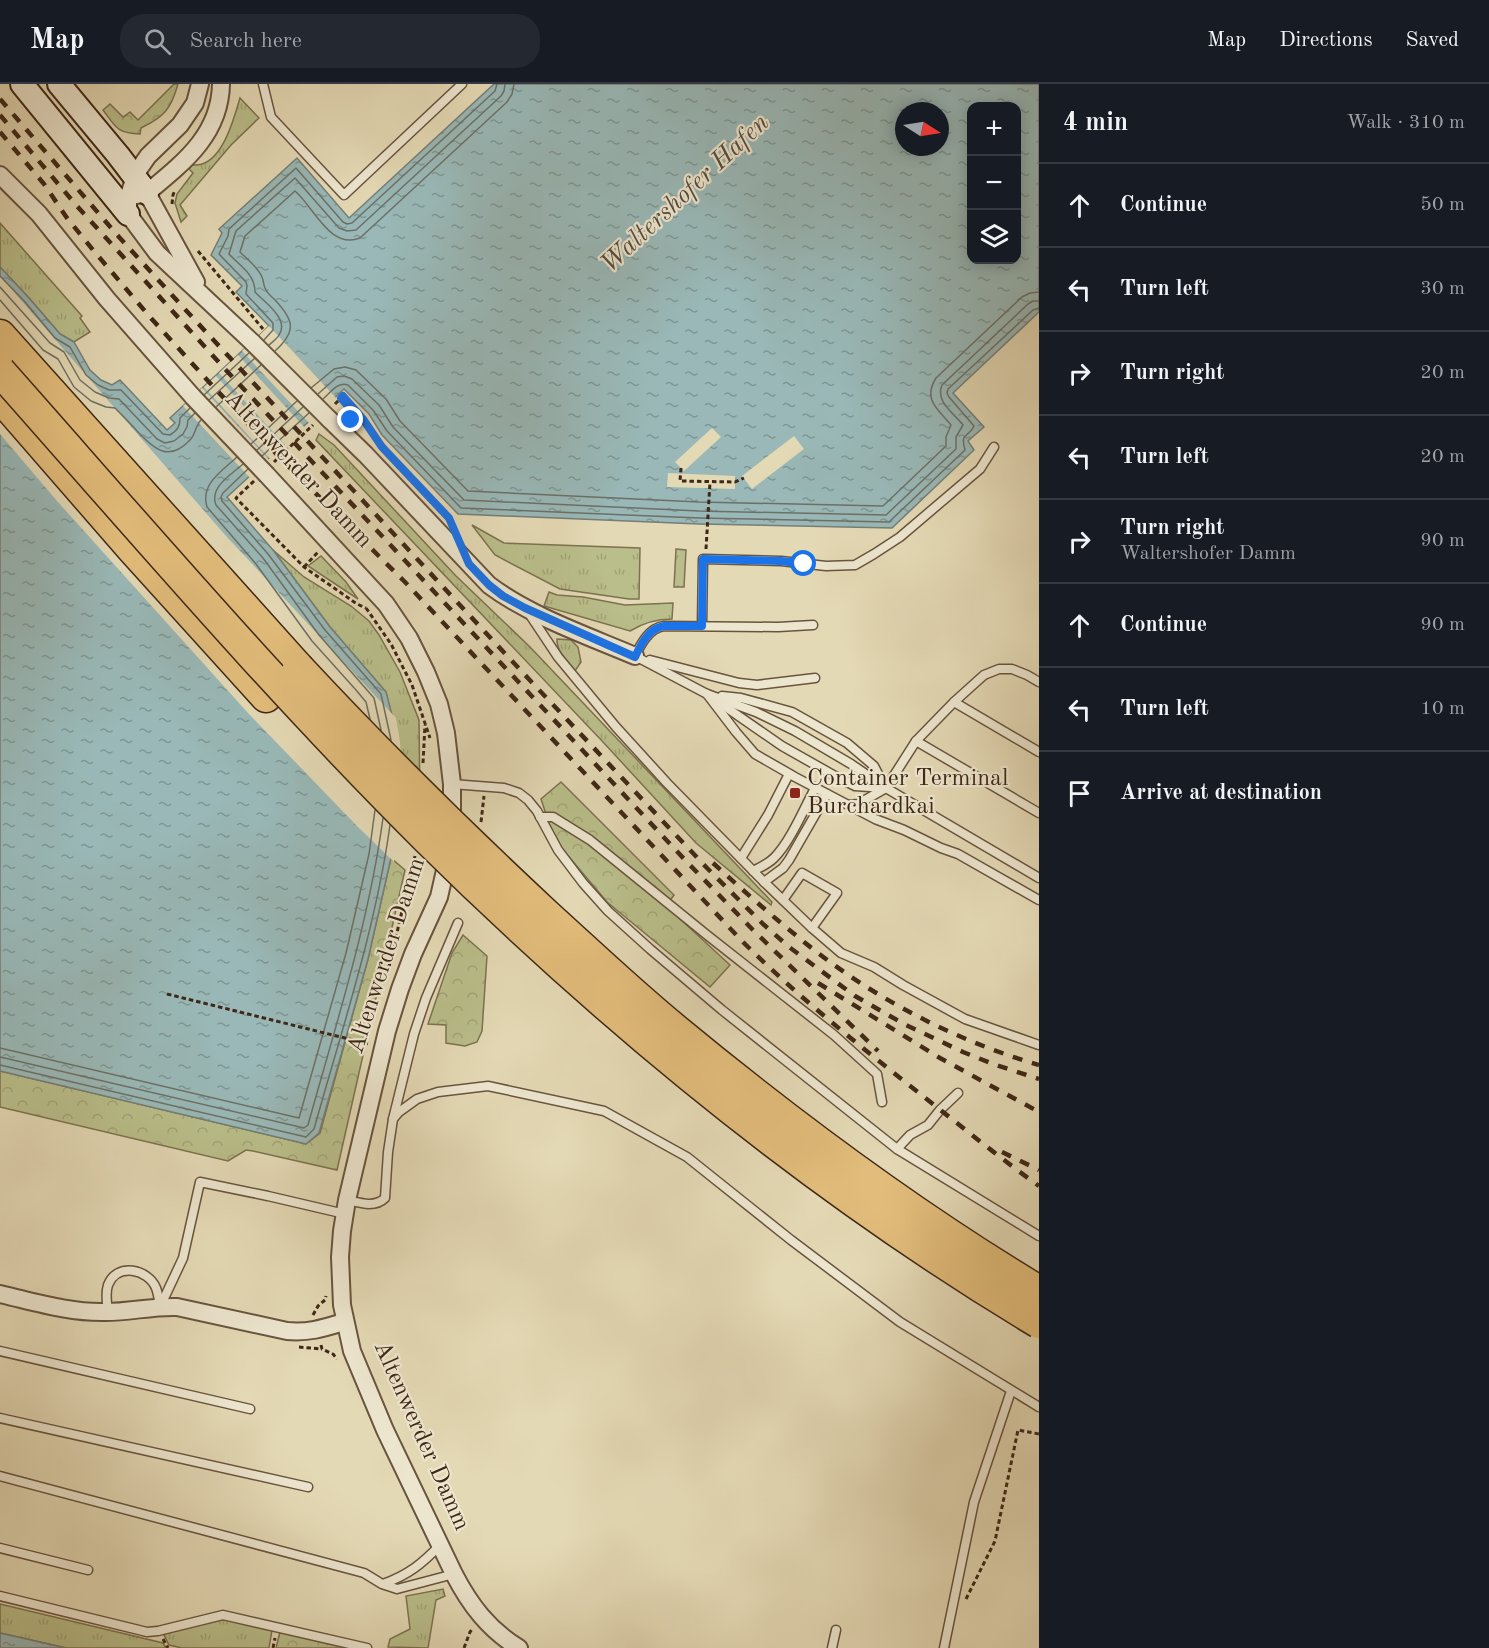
<!DOCTYPE html>
<meta charset="utf-8">
<style>
:root{--surface:#171b24;--page:#242831;--text:#f1f3f6;--muted:#9ea1a6;--line:#363941}
body{margin:0;font-family:"Old Standard TT",serif;background:var(--page);color:var(--text)}
.controls{position:absolute;right:18px;top:18px;display:grid;overflow:hidden;border-radius:12px;box-shadow:0 3px 15px #0003}
.controls button{width:54px;height:54px;display:grid;place-items:center;padding:0;border:0;border-bottom:2px solid var(--line);background:var(--surface);color:var(--text);font:30px sans-serif}
.compass{position:absolute;left:895px;top:18px;width:54px;height:54px;border-radius:50%;background:var(--surface);box-shadow:0 3px 15px #0003;rotate:102deg}
.stop{position:absolute;width:18px;height:18px;margin:-14px;border:4px solid #1a73e8;border-radius:50%;background:#fff}
.stop.end{background:#1a73e8;border-color:#fff;box-shadow:0 2px 6px #0008}
.list{margin:0;padding:0;list-style:none}
h2{display:flex;justify-content:space-between;align-items:center;height:78px;margin:0;padding:0 24px;font-size:26px}
h2 small{font-size:20px;font-weight:400;color:var(--muted)}
.list li{display:grid;grid-template-columns:39px 1fr auto;gap:18px;align-items:center;box-sizing:border-box;height:84px;padding:0 24px;border-top:2px solid var(--line)}
.list b{display:block;font-size:22px;white-space:nowrap}
.list p{margin:0;font-size:20px;white-space:nowrap;color:var(--muted)}
.list em{font-size:20px;font-style:normal;color:var(--muted)}
.icon{flex:none;width:33px;height:33px;fill:none;stroke:currentColor;stroke-width:2;stroke-linecap:round;stroke-linejoin:round}
.map{position:relative;flex:none;width:1039px;height:1564px;overflow:hidden}
header{display:flex;align-items:center;gap:36px;box-sizing:border-box;height:84px;padding:0 30px;background:var(--surface);border-bottom:2px solid var(--line)}
header strong{font-size:28px}
nav{display:flex;gap:33px;margin-inline-start:auto;font-size:21px}
.search{width:420px;height:54px;background:var(--page);display:flex;align-items:center;gap:15px;box-sizing:border-box;padding:0 21px;border-radius:24px;color:var(--muted);font-size:22px}
main{display:flex}
aside{flex:1;background:var(--surface)}
.map>svg:first-child{display:block}
.grass{fill:url(#grass-tufts);stroke:#7c7250;stroke-width:1.5}
.forest{fill:url(#forest-crowns);stroke:#7c7250;stroke-width:1.5}
.water{fill:url(#water-ripples);stroke:#757e77;stroke-width:1.5;fill-rule:evenodd}
.pier{fill:#e4d9b5}
.lines{fill:none;stroke-linecap:round;stroke-linejoin:round}
.shore{stroke:#6c7066;stroke-width:1.5}
.lane-casing{stroke:#68543e;stroke-width:11}
.street-casing{stroke:#68543e;stroke-width:20}
.secondary-casing{stroke:#3e2716;stroke-width:26}
.highway-casing{stroke:#3e2716;stroke-width:33}
.path{stroke:#3e2716;stroke-width:3;stroke-dasharray:4.5 3;stroke-linecap:butt}
.lane{stroke:#ede6cf;stroke-width:8}
.street{stroke:#ede6cf;stroke-width:16}
.secondary{stroke:#ede6cf;stroke-width:22}
.highway{stroke:#e2bc7a;stroke-width:30}
.rail{stroke:#3e2716;stroke-width:4.5;stroke-dasharray:10 10;stroke-linecap:butt}
.street-bridge-casing{stroke:#68543e;stroke-width:20;stroke-linecap:butt}
.highway-bridge-casing{stroke:#3e2716;stroke-width:33;stroke-linecap:butt}
.street-bridge{stroke:#ede6cf;stroke-width:16}
.highway-bridge{stroke:#e2bc7a;stroke-width:30}
.route{stroke:#1a73e8;stroke-width:8}
.poi-dot{fill:#8f2418;stroke:#ede6cf;stroke-width:2}
.labels{text-anchor:middle;dominant-baseline:central;stroke-width:4.5;stroke-linejoin:round;paint-order:stroke}
.street-label{font-size:24px;fill:#3e2716;stroke:#ede6cf}
.poi-label{font-size:24px;fill:#3e2716;stroke:#ede6cf;text-anchor:start}
.water-label{font-size:26px;font-style:italic;fill:#554b3e;stroke:#ede6cf}
</style>
<header>
<strong>Map</strong>
<div class="search"><svg class="icon" aria-label="search" viewBox="0 0 24 24"><circle cx="10" cy="10" r="6"/><path d="M15 15l6 6"/></svg>Search here</div>
<nav><a>Map</a><a>Directions</a><a>Saved</a></nav>
</header>
<main>
<div class="map">
<svg width="1039" height="1564" viewBox="0 0 1039 1564">
<defs>
<pattern id="grass-tufts" width="24" height="20" patternUnits="userSpaceOnUse" patternTransform="scale(1.5)"><rect width="24" height="20" fill="#b9be8a"/><path d="M3 7l-1-3M5 7V3M7 7l1-3M15 17l-1-3M17 17v-4M19 17l1-3" fill="none" stroke="#a0a376"/></pattern>
<pattern id="forest-crowns" width="20" height="18" patternUnits="userSpaceOnUse" patternTransform="scale(1.5)"><rect width="20" height="18" fill="#b9be8a"/><path d="M2 6a3 3 0 1 1 6 0M12 15a3 3 0 1 1 6 0" fill="none" stroke="#a0a376"/></pattern>
<pattern id="water-ripples" width="26" height="14" patternUnits="userSpaceOnUse" patternTransform="scale(1.5)"><rect width="26" height="14" fill="#99b8b7"/><path d="M2 4q2-2 4 0t4 0M15 11q2-2 4 0t4 0" fill="none" stroke="#7e9694"/></pattern>
</defs>
<rect width="100%" height="100%" fill="#e4d9b5"/>
<filter id="stains"><feTurbulence type="fractalNoise" baseFrequency=".00333" numOctaves="4"/><feColorMatrix values="0 0 0 0 .2 0 0 0 0 .09 0 0 0 0 .02 0 0 0 .5 -.17"/></filter>
<radialGradient id="worn" r=".72"><stop offset=".6" stop-color="#630" stop-opacity="0"/><stop offset="1" stop-color="#630" stop-opacity=".3"/></radialGradient>
<!-- grass -->
<g class="grass">
<path d="M240,14l19,20 -28,27 -51,60 7,11 -6,6 -6,-19 2,-9 16,-21 -4,-4 3,-4c3,0 7,0 10,-1 22,-7 32,-46 38,-66z"/>
<path d="M0,139l82,93 -2,2 10,14 -16,10 -14,-8 -31,-36 -29,-31z"/>
<path d="M319,350l15,11 122,131 74,71 242,255 -1,3 -75,-62 -93,-101 -287,-302z"/>
<path d="M472,441l32,18 136,5 -1,51h-10l-69,-10 -65,-34z"/>
<path d="M676,465l10,1 -2,37h-10z"/>
<path d="M273,466l31,27 47,29 18,15 10,14 21,37 19,48 1,81 -5,24 -29,-133 -56,-65z"/>
<path d="M321,472l25,26 12,17 -50,-33z"/>
<path d="M549,508l8,3 26,2 42,8 48,-2 -1,16c-16,0 -29,4 -42,12l-86,-25z"/>
<path d="M557,555l14,1 7,7 3,15 -6,9c-7,-9 -19,-20 -18,-32z"/>
<path d="M443,1505l2,7 -9,4 -8,48 -40,-1 2,-8 20,-10 -4,-33z"/>
<path d="M0,1520l163,39 3,5h-100l-66,-15z"/>
<path d="M224,1535l48,11 -3,18h-87l-13,-3 -6,-12z"/>
</g>
<!-- forest -->
<g class="forest">
<path d="M174,0h4c-7,25 -14,33 -37,44l-1,6c-24,-1 -24,-7 -37,-24l7,-6 13,13 7,-5 8,8z"/>
<path d="M561,698l113,113 -8,11 64,59 -20,22 -103,-85 -53,-63 -13,-40z"/>
<path d="M391,774l14,12 -68,300 -84,-19 -7,-1 -18,11 -228,-54v-36l306,73 14,-11 48,-174z"/>
<path d="M463,851l24,21 -5,75 -5,11 -12,4 -19,-3v-18l-18,-1 24,-71z"/>
<path d="M280,1548l70,16h-74z"/>
</g>
<!-- water -->
<g class="water">
<path d="M494,0h545v228l-86,81 31,34 -16,14 6,9 -82,78 -193,-4 -241,-10 -76,-79 -13,-21 -25,-25 -117,108 46,53 57,77 56,65 6,23 -1,143 -23,101 -49,174 -13,11 -306,-73v-804l29,31 31,36 14,8 16,28 11,10 11,5 8,-5 47,50 8,-7 -5,-5 99,-92 -33,-34 6,-6 -31,-31 11,-22 -3,-4 78,-71 52,60zM972,22h44v154h-44zM904,27h36v36h-36z"/>
<path d="M0,1549l66,15h-66z"/>
</g>
<!-- pier -->
<g class="pier">
<path d="M0,192l226,260 170,182 4,24 2,36 -402,-424z"/>
<path d="M269,242l68,73 -27,25 -68,-73z"/>
<path d="M238,271l67,73 -19,18 -67,-73z"/>
<path d="M0,274l401,453 -7,51 -37,-36 -109,-113 -191,-212 -57,-67z"/>
<path d="M216,292l67,72 -12,12 -67,-73z"/>
<path d="M202,304l68,73 -19,18 -68,-73z"/>
<path d="M712,344l9,9 -37,34 -9,-9z"/>
<path d="M794,352l10,13 -52,40 -10,-13z"/>
<path d="M668,389l67,3v13l-68,-2z"/>
</g>
<g class="lines">
<!-- shore -->
<g class="shore">
<path d="M0,192l25,26 30,36 15,9 16,28 12,10 11,5h12l42,44 7,1c8,-5 10,-9 10,-17l10,-10"/>
<path d="M0,203l50,56 14,9 16,28 15,12 14,6 10,1 38,40 8,4 9,-2 9,-7 4,-7 1,-7 7,-7"/>
<path d="M0,216l43,50 15,9 16,28 17,14 15,6 9,1c8,8 16,16 23,24 17,18 31,30 52,8 6,-6 5,-14 11,-20"/>
<path d="M264,256l9,-10v-7l-27,-29 1,-8 -1,-4 -27,-28 9,-18 1,-7 67,-61 47,54 4,2 5,-1 143,-132 2,-7"/>
<path d="M269,261c3,-3 8,-6 10,-10 11,-16 -15,-33 -24,-43 0,-18 -15,-26 -26,-38l7,-23 59,-53 44,50 8,3 9,-1 145,-134 3,-5 1,-7"/>
<path d="M275,267c21,-19 20,-30 0,-51 -3,-3 -7,-6 -9,-10 -3,-4 -2,-9 -4,-13 -4,-10 -15,-18 -22,-25l5,-16 50,-45c19,16 35,59 65,47l147,-136 5,-8 2,-10"/>
<path d="M311,304l23,-19 11,-2 11,3 30,29 14,22 68,70 231,11 184,4 63,-60v-9l5,-12c-12,-15 -29,-25 -15,-47l86,-81 8,-4 9,-1"/>
<path d="M318,310l19,-17 7,-1 8,3 27,26 14,22 71,73 235,11 187,4 70,-66v-12l7,-12c-9,-12 -28,-23 -21,-40l86,-81 5,-3h6"/>
<path d="M204,311l45,-42"/>
<path d="M323,315c7,-6 15,-18 25,-14l25,25 14,21 74,77 238,10 190,4 76,-72c-5,-19 3,-11 9,-24l-25,-29 -2,-4 1,-4 85,-79 6,-2"/>
<path d="M209,316l46,-42"/>
<path d="M216,323l45,-42"/>
<path d="M251,360l46,-43"/>
<path d="M257,366l46,-43"/>
<path d="M262,372l47,-43"/>
<path d="M237,373c-15,14 -37,27 -30,50l49,57 56,77 44,49 10,12 4,17"/>
<path d="M243,380c-12,11 -34,23 -27,41l47,53 56,77 55,63 7,32"/>
<path d="M248,385l-25,24 -2,4 1,4 46,53 57,76 56,64 10,46"/>
<path d="M0,964l299,70 47,-165 23,-99 6,-44"/>
<path d="M0,973l304,71 4,-3c28,-101 61,-203 75,-307"/>
<path d="M0,981l306,72 8,-8c28,-100 62,-202 76,-304"/>
</g>
<defs>
<g id="lane">
<path d="M263,0l8,33 73,78 118,-111"/>
<path d="M528,528l30,45 58,70 51,56 97,99 48,46 29,25 33,14 29,18 62,34 74,26"/>
<path d="M702,542l1,-67 78,2 45,5 29,-1 19,-11 26,-17 80,-68 14,-22"/>
<path d="M635,572l72,38 49,18 39,19 56,33 35,24 153,90"/>
<path d="M635,572c6,-12 14,-28 29,-30l114,1 35,-2"/>
<path d="M650,576l89,23 18,2 58,-7"/>
<path d="M707,610l29,38 19,22 40,23 80,42 29,11 37,18 17,6 81,46"/>
<path d="M722,612l19,2 51,14 55,31 27,23 11,21"/>
<path d="M717,617l65,45 53,30 20,10 29,2"/>
<path d="M954,618l85,50"/>
<path d="M916,657l123,72"/>
<path d="M452,700l52,4 15,5 9,7 9,11 21,39 25,33 25,28 42,38 72,61 175,139 142,87"/>
<path d="M849,721l9,-1 28,-16 30,-47 38,-39 30,-27 15,-6h13l15,6 12,7"/>
<path d="M540,733h13l37,23 117,95 127,100 43,39 5,28"/>
<path d="M741,774l27,-43 21,-41"/>
<path d="M753,787c8,-4 15,-7 21,-13 16,-16 30,-49 41,-70"/>
<path d="M764,798l19,-14 6,-8 38,-66"/>
<path d="M783,816l19,-27 35,20 -25,35"/>
<path d="M393,1035l6,-7 18,-13 21,-7 50,-6 116,25 83,46 104,83 109,82 139,85"/>
<path d="M897,1065l13,-14 18,-10 12,-15 18,-17"/>
<path d="M347,1116c13,3 28,8 38,-2l3,-46 5,-33 21,-85 12,-36 32,-75"/>
<path d="M160,1223l23,-49 17,-76 68,14 77,18"/>
<path d="M108,1228c-1,-9 -3,-18 0,-27 9,-23 40,-16 48,3 2,5 3,12 4,18"/>
<path d="M0,1267l250,58"/>
<path d="M0,1334l308,69"/>
<path d="M0,1392l364,97 18,11 15,5 57,-15"/>
<path d="M0,1464l88,22"/>
<path d="M383,1500c25,-9 39,-20 57,-39"/>
<path d="M0,1512l147,36 11,-1 65,-16 144,33"/>
<path d="M832,1564l4,-18"/>
<path d="M944,1564l30,-146 37,-111"/>
</g>
<g id="street">
<path d="M200,0l-5,19 -15,22 -32,31 -9,13 -4,8 -7,21v16l29,39 95,89"/>
<path d="M0,91l39,39 68,85 86,98"/>
<path d="M147,109l49,89"/>
<path d="M137,111l10,-2c36,-30 73,-58 74,-109"/>
<path d="M329,335l37,36 123,130c41,31 99,51 146,71"/>
<path d="M267,391l119,129 23,34 17,34 13,32 7,29 6,51v41"/>
<path d="M448,773l-9,40 -26,57 -13,35 -13,42 -40,169 -5,31 -2,26 2,48 10,46 33,79 69,144c16,31 35,56 65,74"/>
<path d="M0,1210c35,8 70,19 106,18 24,0 47,-6 71,-5l110,24c22,2 37,-3 57,-9"/>
</g>
<g id="secondary">
<path d="M22,0l106,130"/>
<path d="M59,0l59,71 29,38"/>
</g>
<g id="highway">
<path d="M0,251l298,332"/>
<path d="M0,313l132,152 134,148"/>
</g>
</defs>
<!-- lane casing -->
<use href="#lane" class="lane-casing"/>
<!-- street casing -->
<use href="#street" class="street-casing"/>
<!-- secondary casing -->
<use href="#secondary" class="secondary-casing"/>
<!-- highway casing -->
<use href="#highway" class="highway-casing"/>
<!-- path -->
<g class="path">
<path d="M172,120l1,-9 2,-5"/>
<path d="M198,167l65,78"/>
<path d="M341,314l15,17 -4,5"/>
<path d="M335,320l8,-8 20,23 19,28 43,45"/>
<path d="M274,378l39,-37"/>
<path d="M681,384l-1,13 55,1 9,-4"/>
<path d="M254,397l-18,17 68,69 53,37 9,4"/>
<path d="M706,465l4,-67"/>
<path d="M304,483l15,-16"/>
<path d="M366,524l25,36 21,41 18,53"/>
<path d="M423,679l2,-38"/>
<path d="M481,738l3,-26"/>
<path d="M387,891l28,-119"/>
<path d="M167,910l202,50"/>
<path d="M313,1231l5,-9 7,-6 1,-4"/>
<path d="M321,1261l1,4 11,5 4,5"/>
<path d="M299,1263l23,2"/>
<path d="M966,1515l29,-58 23,-111 21,4"/>
<path d="M163,1555l5,9"/>
<path d="M273,1564l2,-10"/>
<path d="M464,1564l6,-16 3,-4"/>
</g>
<!-- lane -->
<use href="#lane" class="lane"/>
<!-- street -->
<use href="#street" class="street"/>
<!-- secondary -->
<use href="#secondary" class="secondary"/>
<!-- highway -->
<use href="#highway" class="highway"/>
<!-- rail -->
<g class="rail">
<path d="M0,15l119,138 74,81 332,357 181,192 57,57 26,23 66,49 49,28 59,28 30,12 46,15"/>
<path d="M0,31l76,90 81,89 67,74 158,168 304,325 67,69 125,121"/>
<path d="M0,48l44,52 23,34 26,32 57,67 59,65 74,79 122,121 337,359c51,51 107,96 163,141 45,35 88,71 134,104"/>
<path d="M713,779c34,31 69,62 105,90 65,50 142,89 221,112"/>
<path d="M818,899l122,75 99,54"/>
<path d="M1002,1068l37,18"/>
</g>
<defs>
<g id="street-bridge">
<path d="M252,258l77,77"/>
<path d="M193,313l74,78"/>
</g>
<g id="highway-bridge">
<path d="M0,287c140,158 277,319 427,468 186,184 387,349 612,484"/>
<path d="M298,583c80,86 163,168 249,248 42,38 84,78 128,114 115,95 236,185 364,262"/>
</g>
</defs>
<!-- street-bridge casing -->
<use href="#street-bridge" class="street-bridge-casing"/>
<!-- highway-bridge casing -->
<use href="#highway-bridge" class="highway-bridge-casing"/>
<!-- street-bridge -->
<use href="#street-bridge" class="street-bridge"/>
<!-- highway-bridge -->
<use href="#highway-bridge" class="highway-bridge"/>
</g>
<g class="lines">
<!-- route -->
<path class="route" d="M351,336l5,-5 -15,-17 2,-2 20,23 19,28 67,71 20,46 20,21 14,11 22,12 110,49c6,-13 14,-29 29,-31h38l1,-67 78,2 23,3"/>
</g>
<!-- markers -->
<rect class="poi-dot" x="789" y="703" width="12" height="12" rx="3"/>
<g class="labels">
<!-- street labels -->
<g class="street-label">
<text transform="translate(298 386) rotate(47)">Altenwerder Damm</text>
<text transform="translate(387 872) rotate(-72)">Altenwerder Damm</text>
<text transform="translate(421 1352) rotate(66)">Altenwerder Damm</text>
</g>
<!-- poi labels -->
<g class="poi-label">
<text x="807" y="695">Container Terminal<tspan x="807" dy="28">Burchardkai</tspan></text>
</g>
<!-- water labels -->
<g class="water-label">
<text transform="translate(685 110) rotate(-43)">Waltershofer Hafen</text>
</g>
</g>
<rect width="100%" height="100%" filter="url(#stains)"/>
<rect width="100%" height="100%" fill="url(#worn)"/>
</svg>
<div class="controls">
<button>+</button>
<button>−</button>
<button><svg class="icon" aria-label="layers" viewBox="0 0 24 24"><path d="M12 4l9 5-9 5-9-5zM3 14l9 5 9-5"/></svg></button>
</div>
<svg class="compass" viewBox="-18 -18 36 36"><path d="M0-13l5 13h-10z" fill="#e53935"/><path d="M0 13l5-13h-10z" fill="#9ea1a6"/></svg>
<div class="stop" style="left:804px;top:480px"></div>
<div class="stop end" style="left:351px;top:336px"></div>
</div>
<aside>
<h2>4 min<small>Walk · 310 m</small></h2>
<ul class="list">
<li><svg class="icon" aria-label="ahead" viewBox="0 0 24 24"><path d="M12 20V5M6 11l6-6 6 6"/></svg><div><b>Continue</b></div><em>50 m</em></li>
<li><svg class="icon" aria-label="left" viewBox="0 0 24 24"><path d="M17 20v-9H6M10 6l-5 5 5 5"/></svg><div><b>Turn left</b></div><em>30 m</em></li>
<li><svg class="icon" aria-label="right" viewBox="0 0 24 24"><path d="M7 20v-9h11M14 6l5 5-5 5"/></svg><div><b>Turn right</b></div><em>20 m</em></li>
<li><svg class="icon" aria-label="left" viewBox="0 0 24 24"><path d="M17 20v-9H6M10 6l-5 5 5 5"/></svg><div><b>Turn left</b></div><em>20 m</em></li>
<li><svg class="icon" aria-label="right" viewBox="0 0 24 24"><path d="M7 20v-9h11M14 6l5 5-5 5"/></svg><div><b>Turn right</b><p>Waltershofer Damm</p></div><em>90 m</em></li>
<li><svg class="icon" aria-label="ahead" viewBox="0 0 24 24"><path d="M12 20V5M6 11l6-6 6 6"/></svg><div><b>Continue</b></div><em>90 m</em></li>
<li><svg class="icon" aria-label="left" viewBox="0 0 24 24"><path d="M17 20v-9H6M10 6l-5 5 5 5"/></svg><div><b>Turn left</b></div><em>10 m</em></li>
<li><svg class="icon" aria-label="arrive" viewBox="0 0 24 24"><path d="M6 21V4h12l-3 4 3 4H6"/></svg><div><b>Arrive at destination</b></div></li>
</ul>
</aside>
</main>
